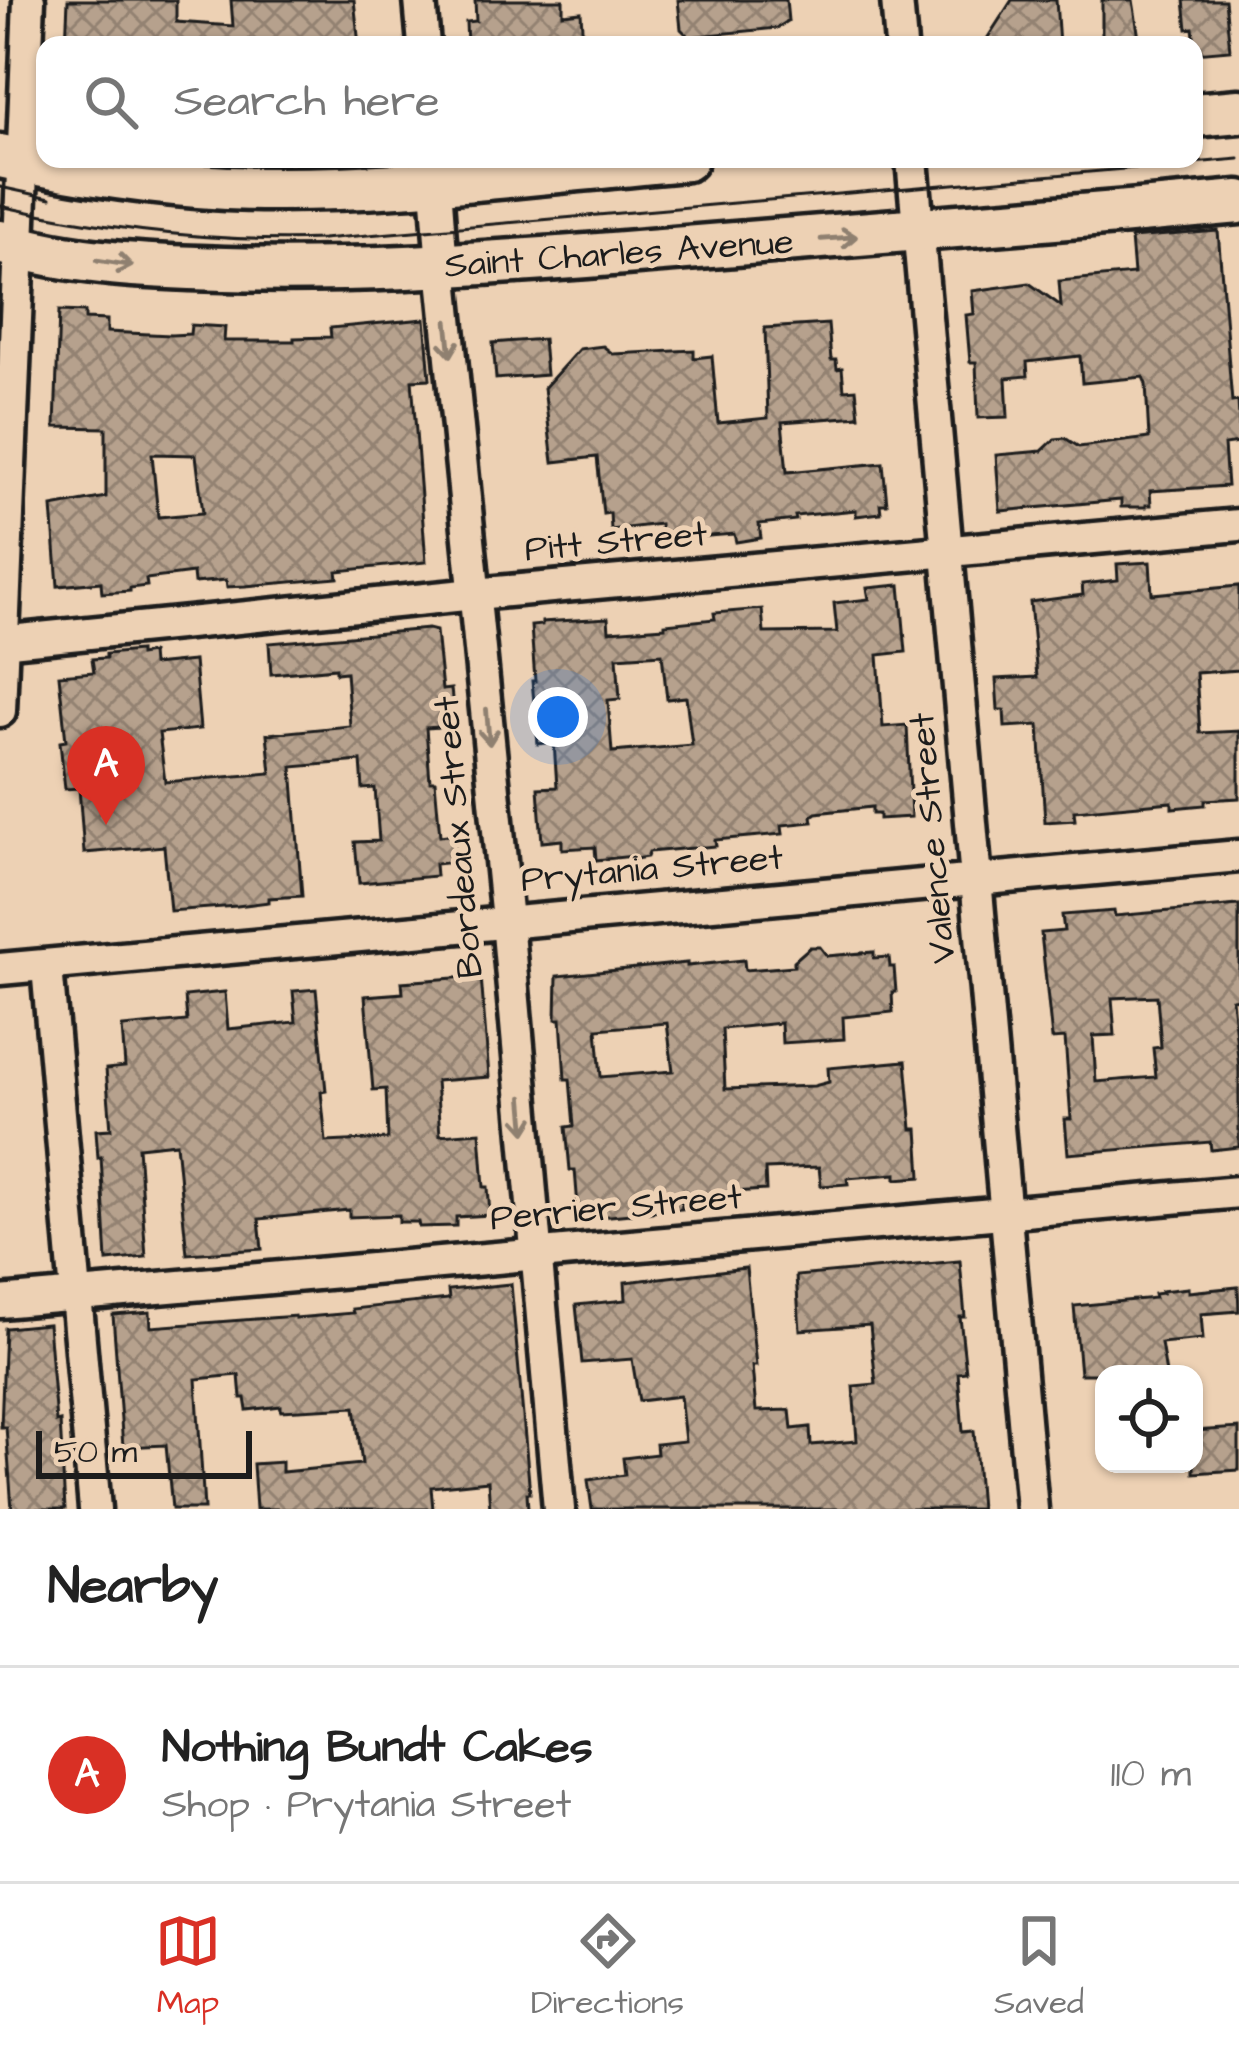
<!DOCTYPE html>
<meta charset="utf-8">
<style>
:root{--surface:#fff;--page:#f2f2f2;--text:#222;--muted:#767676;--line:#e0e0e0;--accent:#d93025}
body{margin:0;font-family:"Architects Daughter",sans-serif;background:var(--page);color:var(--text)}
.controls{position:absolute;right:36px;bottom:36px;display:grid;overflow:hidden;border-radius:24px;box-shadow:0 3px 9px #0004}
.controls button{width:108px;height:108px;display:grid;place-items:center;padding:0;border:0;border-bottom:3px solid var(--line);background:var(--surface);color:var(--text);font:60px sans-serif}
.scale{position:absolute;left:36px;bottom:30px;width:216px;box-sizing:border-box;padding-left:12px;border:6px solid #1c1c1c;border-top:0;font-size:33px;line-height:42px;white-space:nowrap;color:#1c1c1c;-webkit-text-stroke:9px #edd1b4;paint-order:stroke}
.you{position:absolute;left:558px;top:717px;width:42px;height:42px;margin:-30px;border:9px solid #fff;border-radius:50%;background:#1a73e8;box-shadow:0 0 0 18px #1a73e833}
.badge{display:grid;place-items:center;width:78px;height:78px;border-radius:50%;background:var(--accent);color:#fff;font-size:39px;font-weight:700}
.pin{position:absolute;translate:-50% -99px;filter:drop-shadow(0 3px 6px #0008)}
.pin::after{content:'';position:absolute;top:63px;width:42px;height:36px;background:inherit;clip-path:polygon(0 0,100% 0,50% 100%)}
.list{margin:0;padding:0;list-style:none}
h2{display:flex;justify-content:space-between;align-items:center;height:156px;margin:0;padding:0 48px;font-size:51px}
h2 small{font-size:39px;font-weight:400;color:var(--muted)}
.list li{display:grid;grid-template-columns:78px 1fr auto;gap:36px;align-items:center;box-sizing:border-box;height:216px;padding:0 48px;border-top:3px solid var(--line)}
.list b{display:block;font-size:45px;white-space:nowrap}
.list p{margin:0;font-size:39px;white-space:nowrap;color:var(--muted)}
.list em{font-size:39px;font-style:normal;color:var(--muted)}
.icon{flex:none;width:66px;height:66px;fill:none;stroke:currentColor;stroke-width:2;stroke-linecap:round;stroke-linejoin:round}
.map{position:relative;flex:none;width:1239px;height:1509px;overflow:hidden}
.search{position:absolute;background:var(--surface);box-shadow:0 3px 9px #0004;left:36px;right:36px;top:36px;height:132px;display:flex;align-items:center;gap:30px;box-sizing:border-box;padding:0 42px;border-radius:24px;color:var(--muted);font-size:45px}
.sheet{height:372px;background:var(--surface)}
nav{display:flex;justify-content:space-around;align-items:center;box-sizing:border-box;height:168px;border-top:3px solid var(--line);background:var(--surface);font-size:33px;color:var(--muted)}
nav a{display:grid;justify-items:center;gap:6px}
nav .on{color:var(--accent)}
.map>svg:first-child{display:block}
.building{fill:url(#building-cross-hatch);stroke:#1c1c1c;stroke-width:3;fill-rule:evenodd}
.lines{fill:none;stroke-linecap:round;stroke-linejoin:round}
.street-casing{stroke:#1c1c1c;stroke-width:39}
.secondary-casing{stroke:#1c1c1c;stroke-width:51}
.street{stroke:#edd1b4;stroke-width:30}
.secondary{stroke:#edd1b4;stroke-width:42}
.tram{stroke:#1c1c1c;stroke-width:3}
.oneway{stroke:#8f8070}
.labels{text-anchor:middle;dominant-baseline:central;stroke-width:10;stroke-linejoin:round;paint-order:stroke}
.street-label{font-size:36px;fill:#1c1c1c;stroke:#edd1b4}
</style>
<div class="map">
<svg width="1239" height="1509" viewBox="0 0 1239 1509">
<defs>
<pattern id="building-cross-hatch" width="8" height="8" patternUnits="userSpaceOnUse" patternTransform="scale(3)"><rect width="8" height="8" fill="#b6a18d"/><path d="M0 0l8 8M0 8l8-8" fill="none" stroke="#938272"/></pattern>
</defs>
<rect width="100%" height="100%" fill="#edd1b4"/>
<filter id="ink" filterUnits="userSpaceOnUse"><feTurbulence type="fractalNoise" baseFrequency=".00833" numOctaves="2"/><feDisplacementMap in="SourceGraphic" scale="24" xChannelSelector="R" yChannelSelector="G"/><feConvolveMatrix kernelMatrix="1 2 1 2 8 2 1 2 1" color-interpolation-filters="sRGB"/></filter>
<g filter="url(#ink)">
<!-- building -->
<g class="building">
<path d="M68,0h108v22l57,4 -2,-26h123l5,45h-293z"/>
<path d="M475,0h88v14l18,-2 2,33h-116l-1,-23 10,-1z"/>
<path d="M678,0h108l2,21 -11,7 -88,9 -8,-8z"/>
<path d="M1012,0h44l3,45h-76z"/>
<path d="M1102,0h31l7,45h-38z"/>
<path d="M1184,0h41l5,50 -34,3 -3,-25 -6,1z"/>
<path d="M1218,231l14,171 6,-1 1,16v26l-15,2 3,41 -77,5 1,14h-5v2h-25v-7l-121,11 -4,-56 46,-4 13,-12 10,-1 14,9 70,-9 -3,-54 -3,-7 -61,6 -2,-27 -53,6 1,14 -22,2 2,39 -30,1 -2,-56h-6l-4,-47 8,-1 -2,-23 57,-8 32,23 -2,-25 75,-7 -3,-36z"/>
<path d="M59,311l26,1v7l22,1v12l64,3 19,-1 1,-9 34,2 -1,14h70v-3l37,-1 -1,-9 95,-9 5,60 -18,1 14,182 -89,9 1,7 -93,8 -18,1 -1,-7 -32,3 -1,-10 -47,6 1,7 -17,2v3l-28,2 -1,-11 -43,4 -6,-79 54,-10v-69l-51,-1zM152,454l44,1 7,58 -45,4z"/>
<path d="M828,324l3,36h5l1,9 5,-1 2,22 12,-1 3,27 -77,6 5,50 96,-9 4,41h-7l1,9 -25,3v-6l-61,6 1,4 -37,4 2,14 -25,4 -2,-8 -73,6 -1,-16 -49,6 -1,-17 -7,1 -6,-57 -44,5 -9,-74 35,-39 24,-3 10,8 81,-4v8l18,-2 6,67 50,-5 -3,-90z"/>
<path d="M543,339l3,36 -50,4 -3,-36z"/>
<path d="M1150,562l2,32 87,-8v84l-43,3 4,60 39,-2v67l-34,2v5l-33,3v-6l-98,9 1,9 -30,2 -6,-97 -34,2 -1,-17h-6l-2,-31 41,-2 -7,-75 53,-7 -1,-11 36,-4 -1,-16z"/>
<path d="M900,585l6,67 -28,3 5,72 24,-2 4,92 -32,2v-5h-7v-7l-56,6 -4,3 1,6 -31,3 1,9 -68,6 1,6 -67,6 -2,5 -12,2 -2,-3 -37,4 -1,-13 -33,2v-9l-20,2 -4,-54 19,-1 -3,-45 -16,2 -6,-63h3l-4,-55 11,-1v-3l66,-4 1,13 56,-4v-3l50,-5 -1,-6 48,-4 2,24 73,-1 -3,-29 35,-4 -2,-11zM662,654l5,45 19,-2 6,48 -80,7 -4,-52 12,-1 -3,-42z"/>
<path d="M428,629l8,2 6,59 9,-1 4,37 -29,2 4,53h5l5,55 14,-2 2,28 -21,2 1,12 -77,7 -4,-41 24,-1 -4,-53 -12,1 -2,-28 -69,6 10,129 -33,2v4l-32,4 -67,5 -6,-65 -80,7 -5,-65 -14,1 -5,-47 6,-1 -7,-66 35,-3 -2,-13 14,-1v-4l33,-3v4l12,-2 1,12 42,-4 6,68 -41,4 6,49 106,-9 -4,-39 83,-8 -4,-54 -10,1v-5l-65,6 -2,-31z"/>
<path d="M1239,905v93l-7,1 7,68v80l-28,3 -1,-8 -142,12 -3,-35h6l-6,-81 -13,1 -11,-106 23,-2 -2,-16 52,-4 1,5zM1157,996l4,51 -8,1 3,29 -60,5 -3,-46 22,-1 -3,-37z"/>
<path d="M810,947h10l7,9 47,-4v6l15,-1 1,10h4l2,25h-4l1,20 -50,5 1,22 -62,4 -1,-20 -59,6 3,60 89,-3 15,-4 -1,-14 78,-7 6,68h6l3,48 -25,2v-5l-49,4 1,6 -27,2 -2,-19 -54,2 1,21 -85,5 1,14 -103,10 -4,-49h-5l-4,-43 8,-1 -4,-47h-5l-4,-60h-5l1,-43 130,-13v3l57,-6 1,10 49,-4v-5zM667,1023l6,48 -72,6 -4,-48z"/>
<path d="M481,976l8,101 -53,4 4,54 40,-3 4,55h4l2,28 -34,2v9l-37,1 -1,-5h-19v-7l-50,2v-7l-90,9 3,30 -75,5 -11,-111 -38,4 8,110 -39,4 -6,-104 -3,1 -2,-28 15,-1 -5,-60 19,-2 -3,-40 65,-6 -2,-25 40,-4 3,37 68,-7 -3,-31 23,-2 10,102 -5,1 5,50 62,-3 -2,-50 -13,1 -8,-94 38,-3 -1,-11z"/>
<path d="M960,1261l5,56h-5l6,55 -8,1 5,59 11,-1 6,78h-388l-4,-29 37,-5 -2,-17 34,-4 -1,-10 29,-3 -5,-45 -41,5 -7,-42 -50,4 -6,-58 50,-5 -1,-18 121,-14 10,98h-4l4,45 34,-1 2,19 18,-2 1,18 46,-4 -4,-55 23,-2 -6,-59 -70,5 -4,-54z"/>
<path d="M511,1284l19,209h-3l1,16h-38l-2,-28 -57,6 2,22h-177l-3,-45 29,-2v10l80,-8 -7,-57 -74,4v-5l-34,4 -2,-12h-4l-2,-23 -43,4 8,130h-32l-6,-64 -43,2 -10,-132 37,-3 1,15 144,-11v2l58,-5 -1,-4 97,-10 -1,-9z"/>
<path d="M1238,1287l1,24 -38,3 2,25 -42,4 5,31h-86l-6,-68 81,-8 -1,-4 8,-1 -1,-2 27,-3v4z"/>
<path d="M48,1324l8,98 4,-1 5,88h-53l-6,-82h-5l4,-99z"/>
<path d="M1239,1428v42l-45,3v-42z"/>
</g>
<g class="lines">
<defs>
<g id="street">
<path d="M420,0l4,45"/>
<path d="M897,0l4,45"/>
<path d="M434,159l8,108 65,654 52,588"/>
<path d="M912,159l120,1350"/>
<path d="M0,642l475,-48 764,-69"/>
<path d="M0,711l29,-711"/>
<path d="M47,967l48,542"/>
<path d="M0,969l1239,-113"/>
<path d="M0,1302l1239,-110"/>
</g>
<g id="secondary">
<path d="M1194,115l45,-4"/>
<path d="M0,156c74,16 152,28 227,32 152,6 308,-16 459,-29"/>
<path d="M0,242c71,22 150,25 225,27 121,3 241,-4 362,-13 218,-16 435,-34 652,-54"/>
</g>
</defs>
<!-- street casing -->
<use href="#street" class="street-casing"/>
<!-- secondary casing -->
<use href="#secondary" class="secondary-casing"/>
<!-- street -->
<use href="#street" class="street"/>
<!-- secondary -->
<use href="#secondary" class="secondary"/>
<!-- tram -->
<g class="tram">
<path d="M0,187l51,11"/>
<path d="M0,206c105,23 215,37 322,33l917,-80"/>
</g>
</g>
<!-- one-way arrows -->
<defs><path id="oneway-shaft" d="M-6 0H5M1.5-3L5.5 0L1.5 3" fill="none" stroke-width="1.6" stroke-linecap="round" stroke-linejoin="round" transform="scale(3)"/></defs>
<g class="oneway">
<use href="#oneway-shaft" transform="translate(839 238) rotate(-4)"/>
<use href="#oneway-shaft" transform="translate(115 263) rotate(9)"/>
<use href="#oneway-shaft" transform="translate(449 339) rotate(84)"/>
<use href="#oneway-shaft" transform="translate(488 727) rotate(85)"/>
<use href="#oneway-shaft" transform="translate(524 1115) rotate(85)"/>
</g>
</g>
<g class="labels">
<!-- street labels -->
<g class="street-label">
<text transform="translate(619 254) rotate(-4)">Saint Charles Avenue</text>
<text transform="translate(616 542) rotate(-5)">Pitt Street</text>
<text transform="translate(459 837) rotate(-95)">Bordeaux Street</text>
<text transform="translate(933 838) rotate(-95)">Valence Street</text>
<text transform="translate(652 869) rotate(-5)">Prytania Street</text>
<text transform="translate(616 1208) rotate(-5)">Perrier Street</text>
</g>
</g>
</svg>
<div class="controls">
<button><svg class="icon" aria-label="locate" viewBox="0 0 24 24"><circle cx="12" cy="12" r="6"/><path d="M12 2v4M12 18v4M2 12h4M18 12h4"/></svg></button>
</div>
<div class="scale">50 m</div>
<div class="you"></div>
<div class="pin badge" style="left:106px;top:825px">A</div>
<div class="search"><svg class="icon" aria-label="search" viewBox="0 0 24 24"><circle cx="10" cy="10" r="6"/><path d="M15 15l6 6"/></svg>Search here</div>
</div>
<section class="sheet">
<h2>Nearby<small></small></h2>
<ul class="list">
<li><span class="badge">A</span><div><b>Nothing Bundt Cakes</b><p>Shop · Prytania Street</p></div><em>110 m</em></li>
</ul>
</section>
<nav>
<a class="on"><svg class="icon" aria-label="map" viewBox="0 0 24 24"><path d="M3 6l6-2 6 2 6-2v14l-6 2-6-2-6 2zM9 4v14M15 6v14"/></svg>Map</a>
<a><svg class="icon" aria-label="directions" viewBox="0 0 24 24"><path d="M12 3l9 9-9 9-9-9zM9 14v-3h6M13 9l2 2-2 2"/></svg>Directions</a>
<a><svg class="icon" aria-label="saved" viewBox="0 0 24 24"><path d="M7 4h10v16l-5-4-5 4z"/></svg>Saved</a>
</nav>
